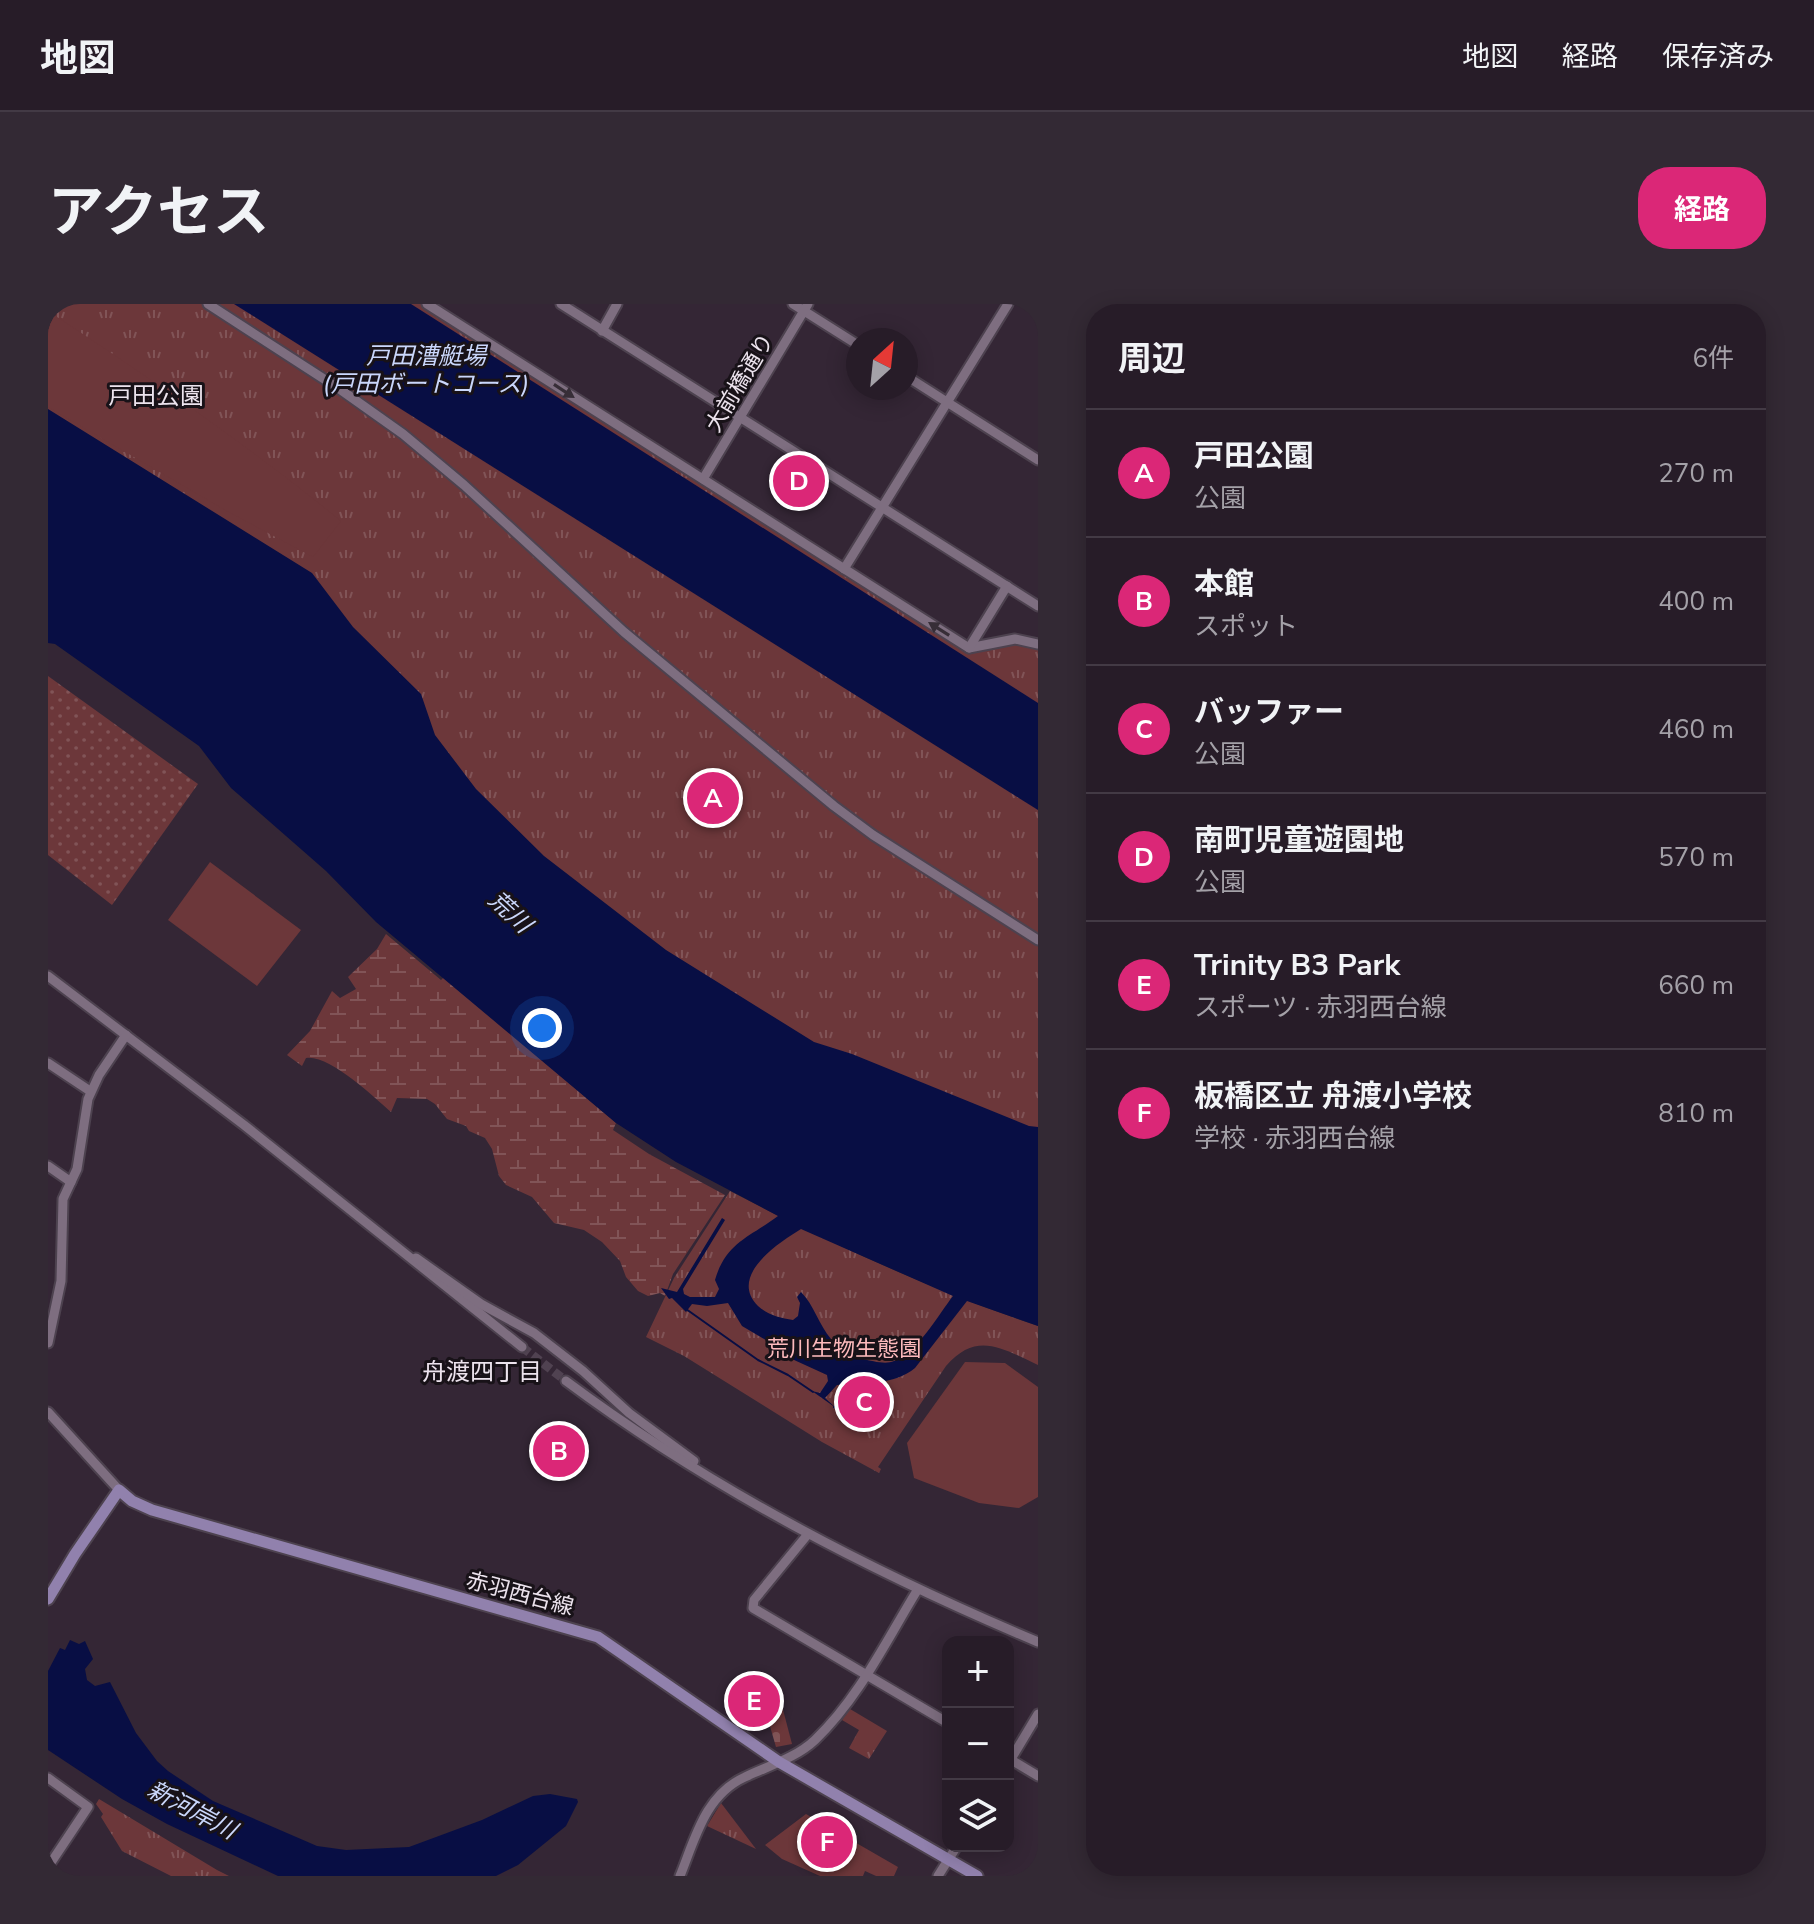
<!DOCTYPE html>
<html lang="ja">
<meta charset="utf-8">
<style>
:root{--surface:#271c28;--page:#332934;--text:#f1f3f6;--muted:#a4a1a8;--line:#433a45;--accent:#db2777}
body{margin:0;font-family:"Nunito Sans","Noto Sans JP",sans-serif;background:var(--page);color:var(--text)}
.controls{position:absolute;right:24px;bottom:24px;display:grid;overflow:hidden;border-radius:16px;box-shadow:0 4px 20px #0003}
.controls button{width:72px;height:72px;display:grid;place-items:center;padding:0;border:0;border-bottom:2px solid var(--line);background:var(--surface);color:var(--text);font:40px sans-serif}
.compass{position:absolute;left:798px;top:24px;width:72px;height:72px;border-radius:50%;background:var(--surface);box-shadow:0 4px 20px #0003;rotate:27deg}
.you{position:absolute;left:494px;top:724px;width:28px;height:28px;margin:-20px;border:6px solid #fff;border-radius:50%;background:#1a73e8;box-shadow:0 0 0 12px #1a73e833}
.badge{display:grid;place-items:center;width:52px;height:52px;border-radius:50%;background:var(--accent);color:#fff;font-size:26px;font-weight:700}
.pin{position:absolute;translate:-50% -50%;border:4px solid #fff;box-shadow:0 2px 8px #0006}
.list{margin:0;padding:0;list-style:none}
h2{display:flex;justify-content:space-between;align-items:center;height:104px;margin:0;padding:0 32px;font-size:34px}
h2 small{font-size:26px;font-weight:400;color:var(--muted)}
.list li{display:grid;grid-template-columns:52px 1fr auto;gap:24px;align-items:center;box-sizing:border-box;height:128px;padding:0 32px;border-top:2px solid var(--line)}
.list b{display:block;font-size:30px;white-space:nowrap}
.list p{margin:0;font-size:26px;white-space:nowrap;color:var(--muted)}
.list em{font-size:26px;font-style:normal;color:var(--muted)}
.icon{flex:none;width:44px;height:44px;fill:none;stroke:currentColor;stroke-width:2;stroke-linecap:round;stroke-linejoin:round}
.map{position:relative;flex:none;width:990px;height:1572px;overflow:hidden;border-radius:32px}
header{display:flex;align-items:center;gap:48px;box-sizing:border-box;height:112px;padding:0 40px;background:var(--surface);border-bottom:2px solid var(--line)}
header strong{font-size:38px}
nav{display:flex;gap:44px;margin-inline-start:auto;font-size:28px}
.intro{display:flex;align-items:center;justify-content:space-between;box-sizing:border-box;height:192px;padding:0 48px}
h1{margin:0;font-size:56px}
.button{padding:20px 36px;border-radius:32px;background:var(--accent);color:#fff;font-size:28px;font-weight:700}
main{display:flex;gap:48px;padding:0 48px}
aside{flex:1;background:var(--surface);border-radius:32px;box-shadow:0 4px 20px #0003}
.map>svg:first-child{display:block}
.grass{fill:url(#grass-dots)}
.wetland{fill:url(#wetland-marsh)}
.cemetery{fill:url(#cemetery-stones)}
.park{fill:url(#park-tufts)}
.garden{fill:#6c373a}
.water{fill:#080e44;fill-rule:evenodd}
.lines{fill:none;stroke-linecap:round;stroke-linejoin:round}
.stream{stroke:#080e44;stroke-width:2}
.minor-tunnel{stroke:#504251;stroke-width:9;stroke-dasharray:9 4.5;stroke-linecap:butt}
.minor-casing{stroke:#4d424f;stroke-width:13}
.major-casing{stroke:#4d424f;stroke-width:15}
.minor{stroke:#7e6e80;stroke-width:9}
.major{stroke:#9181ad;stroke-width:11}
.oneway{fill:#372e37}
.labels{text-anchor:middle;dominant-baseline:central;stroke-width:6;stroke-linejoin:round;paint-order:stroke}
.street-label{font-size:22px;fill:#ece3ed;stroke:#181218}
.park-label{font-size:22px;fill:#fdbabc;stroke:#181218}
.water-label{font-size:24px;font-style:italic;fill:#cad7fb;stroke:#181218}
.neighbourhood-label{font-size:24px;fill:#ece3ed;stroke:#181218}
</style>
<header>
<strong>地図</strong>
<nav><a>地図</a><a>経路</a><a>保存済み</a></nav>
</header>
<div class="intro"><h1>アクセス</h1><a class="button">経路</a></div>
<main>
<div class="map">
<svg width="990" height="1572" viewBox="0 0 990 1572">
<defs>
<pattern id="grass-dots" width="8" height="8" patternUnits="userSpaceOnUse" patternTransform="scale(2)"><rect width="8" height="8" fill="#6c373a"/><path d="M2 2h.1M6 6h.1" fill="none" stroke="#815457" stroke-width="1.8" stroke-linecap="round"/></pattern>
<pattern id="wetland-marsh" width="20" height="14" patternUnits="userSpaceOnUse" patternTransform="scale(2)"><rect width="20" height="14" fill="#6c373a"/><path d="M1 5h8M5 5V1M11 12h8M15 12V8" fill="none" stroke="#815457"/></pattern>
<pattern id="cemetery-stones" width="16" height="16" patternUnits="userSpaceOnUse" patternTransform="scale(2)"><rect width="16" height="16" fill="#6c373a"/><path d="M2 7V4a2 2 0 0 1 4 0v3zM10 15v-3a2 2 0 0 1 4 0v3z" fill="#815457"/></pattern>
<pattern id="park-tufts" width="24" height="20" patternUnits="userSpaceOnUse" patternTransform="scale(2)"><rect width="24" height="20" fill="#6c373a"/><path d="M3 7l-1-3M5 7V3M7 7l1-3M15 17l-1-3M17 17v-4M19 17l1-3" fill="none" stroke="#815457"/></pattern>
</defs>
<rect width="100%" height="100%" fill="#342635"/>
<!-- grass -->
<path class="grass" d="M0,372l150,108 -86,121 -64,-50z"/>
<!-- wetland -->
<path class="wetland" d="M338,630l55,46 3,-3 172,146 -3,7 36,24 76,41 -52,79 -8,22 -5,-3 -12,3 -10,-5 -12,-14 -6,-16 -18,-19 -18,-12 -30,-7 -22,-26 -26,-12 -7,-9 -7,-27 -7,-11 -16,-7 -3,-5 -19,-7 -12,-15 -8,-5 -30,-1 -6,14c-17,-15 -62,-58 -85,-54l-4,8 -15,-11 23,-24 22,-40 8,7 16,-9 -8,-12 29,-28z"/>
<!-- cemetery -->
<path class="cemetery" d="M734,1402l10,38 -16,3 -11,-38z"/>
<!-- park -->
<g class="park">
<path d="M0,0h374l547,344 46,-9 23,6v572l-990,-702z"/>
<path d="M743,151l22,13 -16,27 -9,-5 9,-17 -12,-8z"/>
<path d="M682,887c100,52 201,99 308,135v39c-35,-16 -61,-35 -92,1l-68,101 3,2 -2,4 -57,-31 -138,-86 -38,-19 28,-59z"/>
<path d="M802,1405l37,22 -18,28 -20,-11 10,-18 -17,-10z"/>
<path d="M51,1495l118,71 12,6h-58l-49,-25 -21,-34 2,-3 -7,-10z"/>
<path d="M673,1499l35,46 -49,-23z"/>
</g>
<!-- garden -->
<g class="garden">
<path d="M0,7c101,66 199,134 293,210l-28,36 -88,-47 -177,-103z"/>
<path d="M162,558l91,68 -44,56 -89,-66z"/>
<path d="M917,1058l40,1 33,24v110l-19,11 -40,-5 -65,-25 -7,-35z"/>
<path d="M709,1386l3,22 -13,18 -12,-8z"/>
<path d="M758,1510l92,53 -4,9h-18l-11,-5 -2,5h-43l-38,-17 -17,-14z"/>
</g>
<!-- water -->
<g class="water">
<path d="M186,0h177l627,399v107z"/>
<path d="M0,105l264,164 41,54 68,67 14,41 41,54 68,67 122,94 148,92 38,12 177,72 9,1v199l-71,-25 -52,67c-20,17 -54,16 -78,17l-12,13 11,10 -24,-17 8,2 8,-12 -1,-6 -46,-21 -12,-12 -27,-16 -14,-23 -21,3 -15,-2 -6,8 -14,-14 -3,1 -8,-11 16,4 45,-74 3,2 -42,69 1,5 6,3h25l4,-8 -4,-9c11,-38 35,-43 63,-64l-102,-54 -60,-39 -240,-201 -50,-51 -95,-83 -32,-42 -144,-102 -7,-1zM753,925l152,67c-14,18 -37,58 -59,65 -8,4 -22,0 -31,-2 -12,-3 -23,-10 -32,-20 -12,-14 -17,-34 -30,-47l-4,5 3,6 -2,13 -5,4c-13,-2 -25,-5 -35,-14 -30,-30 20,-63 43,-77z"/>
<path d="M22,1336l9,4 6,-3 8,18 -8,10 2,11 8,6 15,-4 26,51 21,28 11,10 45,30 104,45 29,4 63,-3 73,-27 51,-24 17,-2 27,5 1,3 -12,24 -48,39 -22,11h-218l-111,-52 -45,-25 -74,-49v-79l12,-23 5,2z"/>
</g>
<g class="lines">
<!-- stream -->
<g class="stream">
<path d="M638,1005l72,51 30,15 25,17"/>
<path d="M786,1103l38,20"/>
</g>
<!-- minor-tunnel -->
<path class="minor-tunnel" d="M474,1043l44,34"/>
<defs>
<g id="minor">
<path d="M160,0l133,86 62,44 61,51 160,147 210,174 39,29 165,105"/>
<path d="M379,0l542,344 46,-9 23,5"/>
<path d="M513,0l477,302"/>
<path d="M745,0l65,41"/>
<path d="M981,0l9,5"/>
<path d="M554,27l15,-27"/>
<path d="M858,72l132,84"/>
<path d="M655,175l105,-175"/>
<path d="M796,265l164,-265"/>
<path d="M921,344l38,-62"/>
<path d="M0,672l196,149 278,222"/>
<path d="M0,759l42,28"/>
<path d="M0,862l23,16"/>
<path d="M368,954l65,46 53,29 49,38 46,42 65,48"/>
<path d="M0,1039l13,-62 2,-82 14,-30 11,-70 11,-24 27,-40"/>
<path d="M518,1077c145,108 306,191 472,261"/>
<path d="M0,1108l71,78"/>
<path d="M760,1230l-54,66 -1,8 195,115"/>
<path d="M960,1454l30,18"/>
<path d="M960,1460l30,-50"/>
<path d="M0,1474l40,29 -40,60"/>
<path d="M632,1572c15,-37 25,-81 65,-99 23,-11 51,-19 70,-37 44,-42 71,-99 103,-151"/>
<path d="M890,1572l19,-30"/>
</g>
<path id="major" d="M0,1295l27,-45 44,-64 13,11 20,9 446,127 181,125 198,114"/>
</defs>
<!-- minor casing -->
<use href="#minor" class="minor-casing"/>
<!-- major casing -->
<use href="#major" class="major-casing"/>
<!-- minor -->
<use href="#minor" class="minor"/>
<!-- major -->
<use href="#major" class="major"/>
</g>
<!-- one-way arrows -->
<defs><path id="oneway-solid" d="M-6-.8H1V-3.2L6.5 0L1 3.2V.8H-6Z" transform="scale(2)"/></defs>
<g class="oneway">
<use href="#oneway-solid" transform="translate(516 87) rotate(33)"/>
<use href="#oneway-solid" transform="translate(891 325) rotate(-148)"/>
</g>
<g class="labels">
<!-- street labels -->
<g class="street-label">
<text transform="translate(692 79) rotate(-59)">大前橋通り</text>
<text transform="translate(472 1290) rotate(15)">赤羽西台線</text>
</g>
<!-- park labels -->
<g class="park-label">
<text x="796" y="1045">荒川生物生態園</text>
</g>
<!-- water labels -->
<g class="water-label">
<text x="378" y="52">戸田漕艇場<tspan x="378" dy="28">(戸田ボートコース)</tspan></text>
<text transform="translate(462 608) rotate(43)">荒川</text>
<text transform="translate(144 1506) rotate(28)">新河岸川</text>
</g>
<!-- neighbourhood labels -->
<g class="neighbourhood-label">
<text x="108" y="92">戸田公園</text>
<text x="434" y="1068">舟渡四丁目</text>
</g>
</g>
</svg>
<div class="controls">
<button>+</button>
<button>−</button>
<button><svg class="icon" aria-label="layers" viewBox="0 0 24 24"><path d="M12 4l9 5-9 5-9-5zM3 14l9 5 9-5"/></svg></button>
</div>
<svg class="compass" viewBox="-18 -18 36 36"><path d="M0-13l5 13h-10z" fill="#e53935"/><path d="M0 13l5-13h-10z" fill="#a4a1a8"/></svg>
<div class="you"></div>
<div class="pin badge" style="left:665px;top:494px">A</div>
<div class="pin badge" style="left:511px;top:1147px">B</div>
<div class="pin badge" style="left:816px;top:1098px">C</div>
<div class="pin badge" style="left:751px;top:177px">D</div>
<div class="pin badge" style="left:706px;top:1397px">E</div>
<div class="pin badge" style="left:779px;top:1538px">F</div>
</div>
<aside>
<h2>周辺<small>6件</small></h2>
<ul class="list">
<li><span class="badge">A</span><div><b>戸田公園</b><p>公園</p></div><em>270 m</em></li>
<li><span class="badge">B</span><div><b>本館</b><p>スポット</p></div><em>400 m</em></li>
<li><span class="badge">C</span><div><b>バッファー</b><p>公園</p></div><em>460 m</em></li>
<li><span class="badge">D</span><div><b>南町児童遊園地</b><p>公園</p></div><em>570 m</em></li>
<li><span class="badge">E</span><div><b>Trinity B3 Park</b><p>スポーツ · 赤羽西台線</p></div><em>660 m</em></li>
<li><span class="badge">F</span><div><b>板橋区立 舟渡小学校</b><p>学校 · 赤羽西台線</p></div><em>810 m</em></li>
</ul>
</aside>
</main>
